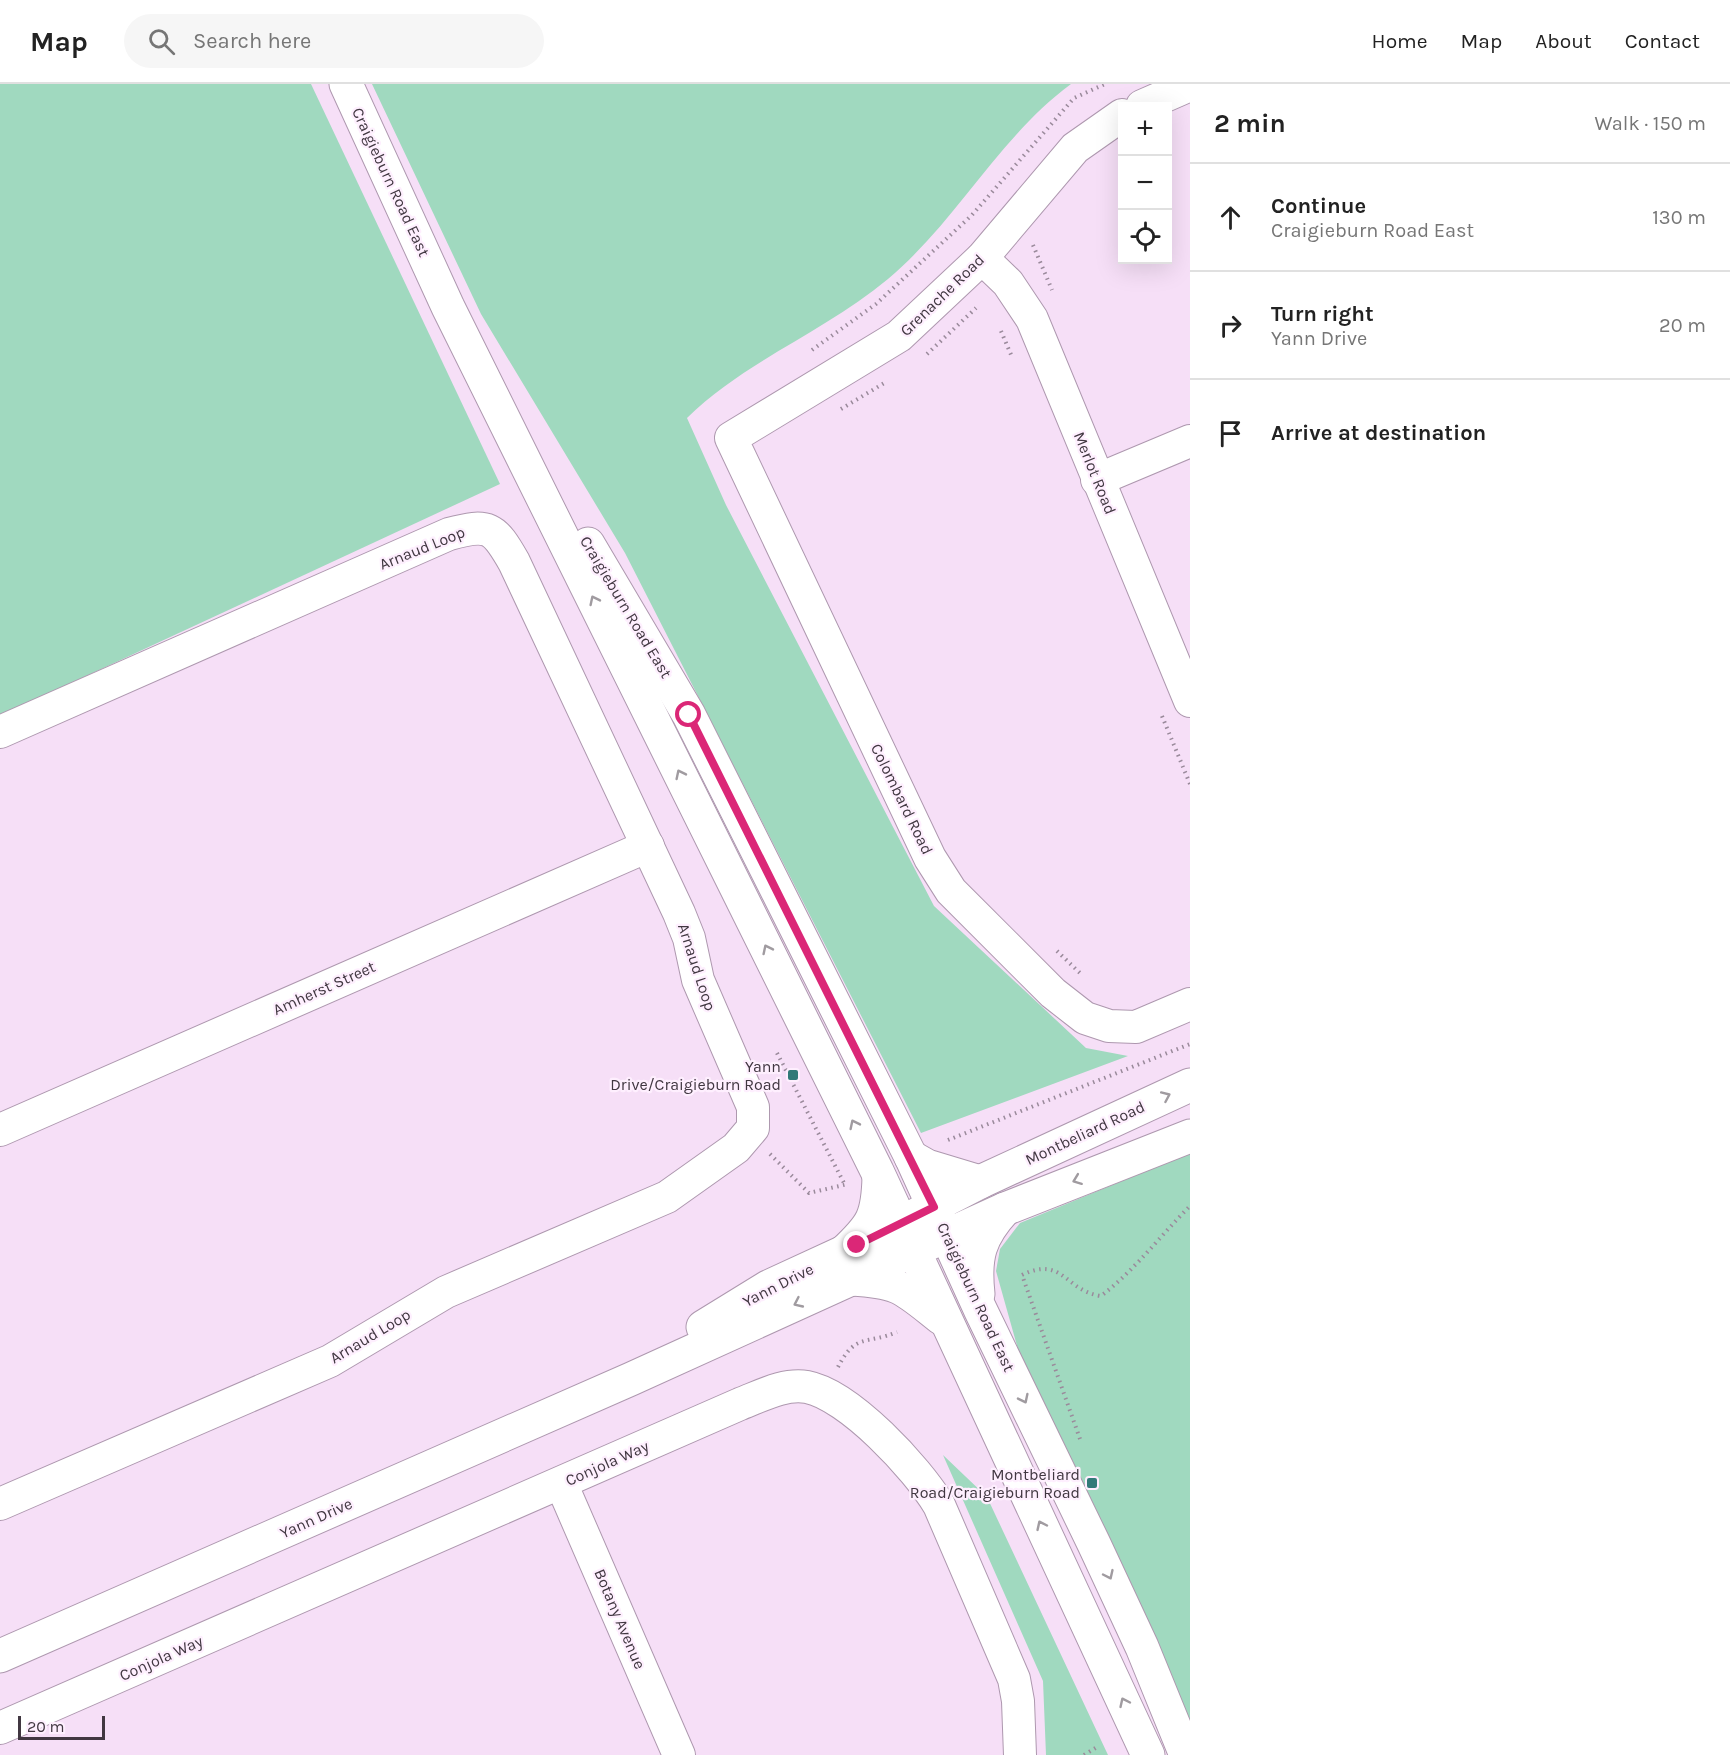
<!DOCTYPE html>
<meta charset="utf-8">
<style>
:root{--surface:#fff;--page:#f6f6f6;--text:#222;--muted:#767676;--line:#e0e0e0}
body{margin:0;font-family:Karla,sans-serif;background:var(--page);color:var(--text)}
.controls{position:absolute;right:18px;top:18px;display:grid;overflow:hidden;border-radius:0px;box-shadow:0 6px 24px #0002}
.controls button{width:54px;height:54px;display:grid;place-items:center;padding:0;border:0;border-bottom:2px solid var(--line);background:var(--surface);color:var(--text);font:30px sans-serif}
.scale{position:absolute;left:18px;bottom:15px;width:87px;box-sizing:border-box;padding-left:6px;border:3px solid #413741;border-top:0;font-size:16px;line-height:21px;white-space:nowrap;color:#413741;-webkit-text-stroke:4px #feeffe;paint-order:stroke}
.stop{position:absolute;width:18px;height:18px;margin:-14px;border:4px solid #db2777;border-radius:50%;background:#fff}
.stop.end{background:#db2777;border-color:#fff;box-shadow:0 2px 6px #0008}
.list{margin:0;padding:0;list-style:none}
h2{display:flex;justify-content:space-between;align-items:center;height:78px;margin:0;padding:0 24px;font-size:26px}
h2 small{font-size:20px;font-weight:400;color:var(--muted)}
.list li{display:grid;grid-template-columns:39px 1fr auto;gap:18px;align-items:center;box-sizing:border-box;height:108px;padding:0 24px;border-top:2px solid var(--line)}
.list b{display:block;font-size:22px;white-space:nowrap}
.list p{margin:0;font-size:20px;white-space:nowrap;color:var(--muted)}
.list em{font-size:20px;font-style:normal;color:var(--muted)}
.icon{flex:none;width:33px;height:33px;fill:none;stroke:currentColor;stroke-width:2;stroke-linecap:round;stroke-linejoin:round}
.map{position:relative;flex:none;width:1190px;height:1671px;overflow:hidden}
header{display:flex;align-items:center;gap:36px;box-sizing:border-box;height:84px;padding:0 30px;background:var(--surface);border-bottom:2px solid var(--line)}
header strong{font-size:28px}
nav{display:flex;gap:33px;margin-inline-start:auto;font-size:21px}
.search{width:420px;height:54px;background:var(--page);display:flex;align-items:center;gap:15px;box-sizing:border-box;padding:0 21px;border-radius:33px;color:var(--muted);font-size:22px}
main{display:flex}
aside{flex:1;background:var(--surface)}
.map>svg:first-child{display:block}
.green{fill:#a0d9bf}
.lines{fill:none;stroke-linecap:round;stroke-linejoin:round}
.minor-casing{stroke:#ae98af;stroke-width:34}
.tertiary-casing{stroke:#ae98af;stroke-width:35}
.secondary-casing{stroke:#ae98af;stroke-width:35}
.path{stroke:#9a8a9b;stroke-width:4;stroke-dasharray:1.5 4.5;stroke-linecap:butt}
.minor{stroke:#fff;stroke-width:32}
.tertiary{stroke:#fff;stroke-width:33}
.secondary{stroke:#fff;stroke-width:33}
.oneway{stroke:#a09ba0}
.route{stroke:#db2777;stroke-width:8}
.poi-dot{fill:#317a78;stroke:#feeffe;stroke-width:2}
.labels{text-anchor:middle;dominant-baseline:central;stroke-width:4.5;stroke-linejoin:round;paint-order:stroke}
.street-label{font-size:16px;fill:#413741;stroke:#feeffe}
.poi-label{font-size:16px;fill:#413741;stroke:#feeffe;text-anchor:end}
</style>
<header>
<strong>Map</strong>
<div class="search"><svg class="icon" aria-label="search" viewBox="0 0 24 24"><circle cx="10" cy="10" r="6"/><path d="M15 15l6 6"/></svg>Search here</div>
<nav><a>Home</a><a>Map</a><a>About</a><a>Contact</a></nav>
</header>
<main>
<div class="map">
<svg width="1190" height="1671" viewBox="0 0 1190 1671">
<rect width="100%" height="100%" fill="#f6dff7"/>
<!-- green -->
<g class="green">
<path d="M0,0h311l189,400 -500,232z"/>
<path d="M372,0h699c-72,53 -114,137 -183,195 -62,52 -143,82 -201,139l39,87 208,401 152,142 42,8 -207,77 -296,-580 -144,-239z"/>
<path d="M1190,1069v567l-169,-360 -25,-89 4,-22 20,-26z"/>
<path d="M943,1371l44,42 121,258h-62l-3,-74z"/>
</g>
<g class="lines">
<defs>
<g id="minor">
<path d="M1142,22l48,-21"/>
<path d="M1122,31l-47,33 -93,110 -83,78 -168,102 199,420 21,33 102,102 32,25 24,8 27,1 54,-23"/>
<path d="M982,174l26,25 24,36 158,382"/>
<path d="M1097,396l93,-39"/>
<path d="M0,648l449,-198c40,-11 45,-7 65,28l165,351 10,25 9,42 55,127v21l-17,20 -69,49 -221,95 -116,69 -330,143"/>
<path d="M0,1046l648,-284"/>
<path d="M561,1399l118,272"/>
<path d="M0,1644l740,-324c21,-8 44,-21 67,-17 42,8 110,81 132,118l75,174 4,22 2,54"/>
</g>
<g id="tertiary">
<path d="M703,1243l65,-40 76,-35 136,-70 210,-97"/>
<path d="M0,1572l631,-277 374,-170 185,-73"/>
</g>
<g id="secondary">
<path d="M346,0l102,223 429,864 271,584"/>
<path d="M588,460l101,171 222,442 69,152 114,235 48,103 44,108"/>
<path d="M911,1073l16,9 53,16"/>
<path d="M844,1168c29,-27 34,-36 35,-75"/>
<path d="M852,1195c49,3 51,9 89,39"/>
<path d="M978,1210c-4,-37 1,-57 27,-85"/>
</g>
</defs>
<!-- minor casing -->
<use href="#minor" class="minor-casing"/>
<!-- tertiary casing -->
<use href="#tertiary" class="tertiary-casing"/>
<!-- secondary casing -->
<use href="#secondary" class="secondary-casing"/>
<!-- path -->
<g class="path">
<path d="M1033,161l19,45"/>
<path d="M1001,247l11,26"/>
<path d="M812,266l64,-46 96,-89 102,-117 31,-14"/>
<path d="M927,270l49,-46"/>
<path d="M841,325l45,-27"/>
<path d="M1162,632l28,68"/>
<path d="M1057,867l25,24"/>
<path d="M777,969l68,132"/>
<path d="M948,1056l242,-96"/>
<path d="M770,1070l39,39 39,-9"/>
<path d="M838,1283c18,-35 29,-22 59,-35"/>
<path d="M1080,1355l-58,-164c41,-20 43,16 79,21 34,-26 59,-60 89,-90"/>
<path d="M1084,1671l13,-8"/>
</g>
<!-- minor -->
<use href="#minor" class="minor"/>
<!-- tertiary -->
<use href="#tertiary" class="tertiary"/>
<!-- secondary -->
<use href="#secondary" class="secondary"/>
</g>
<!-- one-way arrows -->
<defs><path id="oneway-chevron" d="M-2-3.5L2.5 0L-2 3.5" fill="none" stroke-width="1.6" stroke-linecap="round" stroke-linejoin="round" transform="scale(1.5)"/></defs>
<g class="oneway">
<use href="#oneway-chevron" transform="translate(594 516) rotate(-116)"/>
<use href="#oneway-chevron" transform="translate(680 690) rotate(-116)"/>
<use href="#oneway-chevron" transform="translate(767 865) rotate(-116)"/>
<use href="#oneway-chevron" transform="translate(1166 1012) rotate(-24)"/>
<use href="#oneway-chevron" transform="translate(854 1040) rotate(-116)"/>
<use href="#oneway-chevron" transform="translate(1077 1096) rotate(159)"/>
<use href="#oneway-chevron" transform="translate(798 1219) rotate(155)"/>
<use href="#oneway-chevron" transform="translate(1024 1315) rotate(64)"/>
<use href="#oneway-chevron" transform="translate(1041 1441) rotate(-115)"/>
<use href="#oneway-chevron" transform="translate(1109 1491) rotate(65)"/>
<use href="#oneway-chevron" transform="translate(1124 1618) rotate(-115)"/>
</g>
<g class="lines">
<!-- route -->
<path class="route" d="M689,631l245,492 -77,38"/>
</g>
<!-- markers -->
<g class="poi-dot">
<rect x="787" y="985" width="12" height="12" rx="3"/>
<rect x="1086" y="1393" width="12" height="12" rx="3"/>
</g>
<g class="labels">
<!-- street labels -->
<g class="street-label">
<text transform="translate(391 98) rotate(65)">Craigieburn Road East</text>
<text transform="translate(942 211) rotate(-44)">Grenache Road</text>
<text transform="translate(1095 389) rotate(68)">Merlot Road</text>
<text transform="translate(422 464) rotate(-22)">Arnaud Loop</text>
<text transform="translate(626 523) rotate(59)">Craigieburn Road East</text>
<text transform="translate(902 715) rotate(64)">Colombard Road</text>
<text transform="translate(697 883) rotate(72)">Arnaud Loop</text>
<text transform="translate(324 904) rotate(-24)">Amherst Street</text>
<text transform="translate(1085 1049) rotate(-25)">Montbeliard Road</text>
<text transform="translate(778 1201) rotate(-27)">Yann Drive</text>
<text transform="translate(976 1213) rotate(65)">Craigieburn Road East</text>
<text transform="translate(370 1252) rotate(-31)">Arnaud Loop</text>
<text transform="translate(607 1379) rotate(-24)">Conjola Way</text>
<text transform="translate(316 1434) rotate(-24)">Yann Drive</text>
<text transform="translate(620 1535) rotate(67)">Botany Avenue</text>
<text transform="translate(161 1574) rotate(-24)">Conjola Way</text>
</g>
<!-- poi labels -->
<g class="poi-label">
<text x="781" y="982">Yann<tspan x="781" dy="18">Drive/Craigieburn Road</tspan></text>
<text x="1080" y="1390">Montbeliard<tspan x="1080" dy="18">Road/Craigieburn Road</tspan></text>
</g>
</g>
</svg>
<div class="controls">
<button>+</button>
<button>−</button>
<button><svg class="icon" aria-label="locate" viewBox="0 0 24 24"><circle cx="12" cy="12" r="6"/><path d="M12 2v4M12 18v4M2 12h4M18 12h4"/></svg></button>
</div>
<div class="scale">20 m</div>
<div class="stop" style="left:689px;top:631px"></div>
<div class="stop end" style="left:857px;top:1161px"></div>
</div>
<aside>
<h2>2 min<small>Walk · 150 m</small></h2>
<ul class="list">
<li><svg class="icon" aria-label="ahead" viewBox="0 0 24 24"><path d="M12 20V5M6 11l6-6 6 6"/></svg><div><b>Continue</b><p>Craigieburn Road East</p></div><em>130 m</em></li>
<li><svg class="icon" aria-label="right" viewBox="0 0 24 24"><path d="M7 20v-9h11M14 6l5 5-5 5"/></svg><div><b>Turn right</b><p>Yann Drive</p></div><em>20 m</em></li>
<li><svg class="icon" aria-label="arrive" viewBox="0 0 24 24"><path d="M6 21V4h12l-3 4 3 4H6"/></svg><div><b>Arrive at destination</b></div></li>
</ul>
</aside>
</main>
